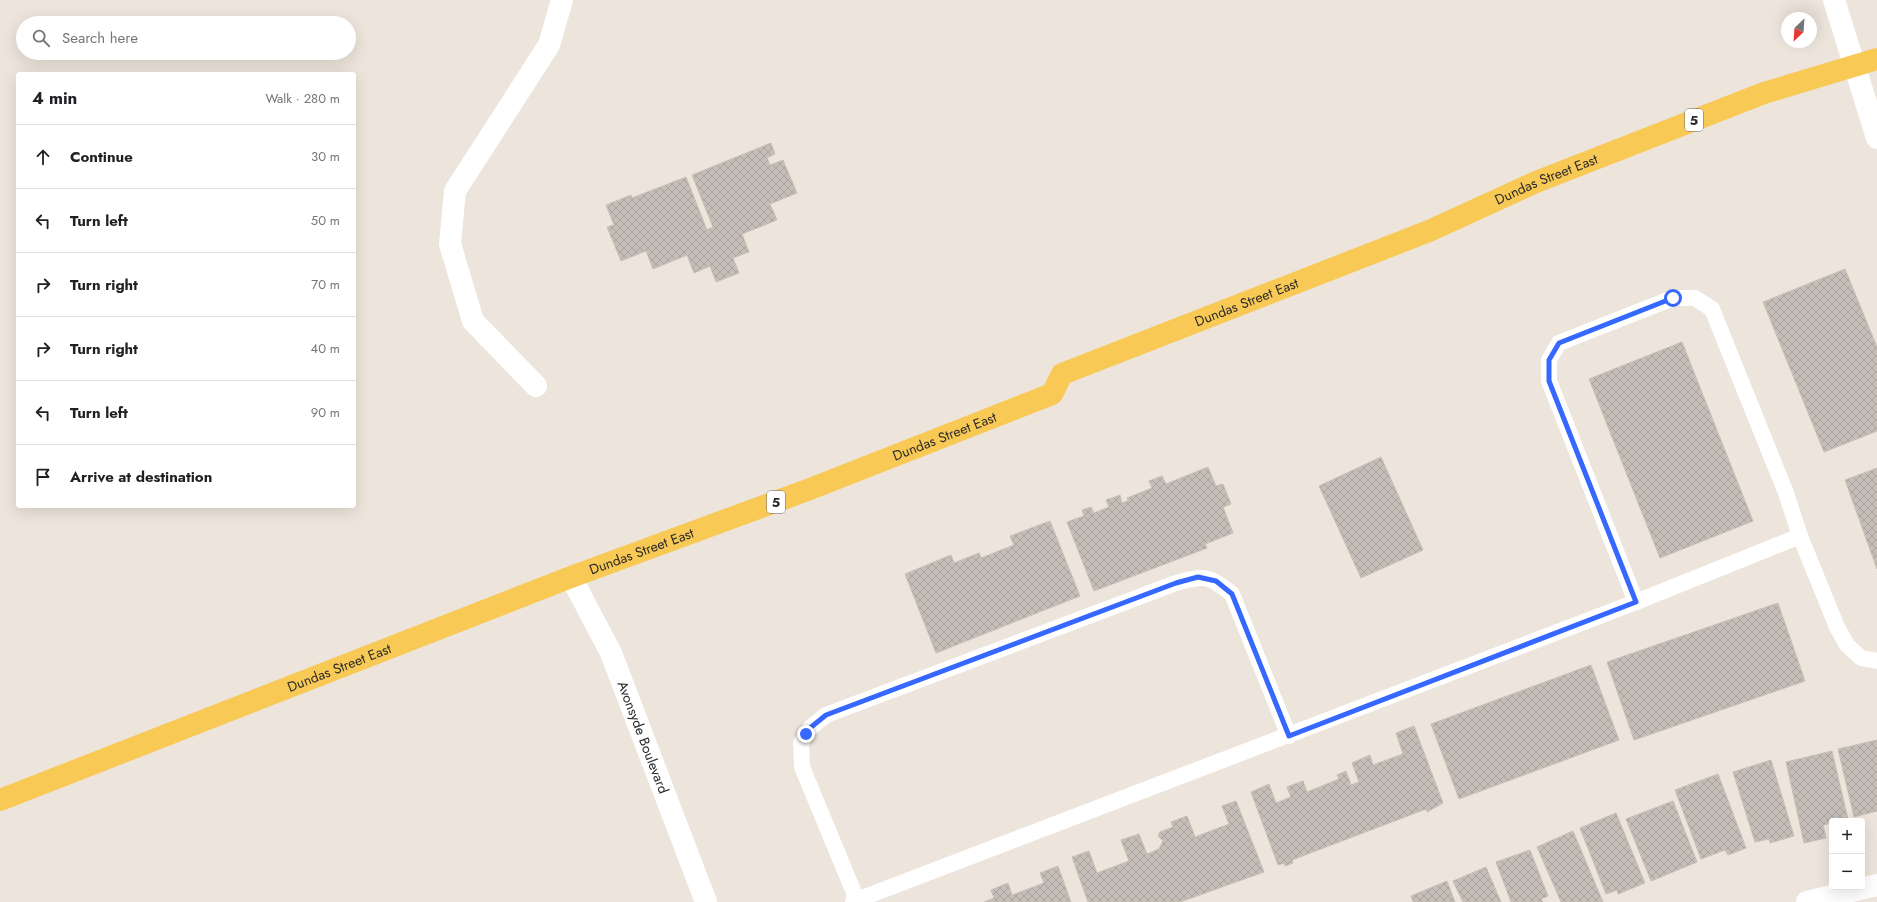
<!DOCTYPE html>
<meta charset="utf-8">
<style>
:root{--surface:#fff;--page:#f6f6f6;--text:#202124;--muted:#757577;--line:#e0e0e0}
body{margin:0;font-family:Jost,sans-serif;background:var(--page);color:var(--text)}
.controls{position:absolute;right:12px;bottom:12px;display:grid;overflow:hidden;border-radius:4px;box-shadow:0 4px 16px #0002}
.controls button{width:36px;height:36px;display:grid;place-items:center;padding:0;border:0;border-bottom:1px solid var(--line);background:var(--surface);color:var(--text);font:20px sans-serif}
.compass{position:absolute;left:1781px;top:12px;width:36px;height:36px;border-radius:50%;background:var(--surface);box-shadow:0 4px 16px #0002;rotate:205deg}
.stop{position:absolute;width:12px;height:12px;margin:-9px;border:3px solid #3667ff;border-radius:50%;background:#fff}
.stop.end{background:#3667ff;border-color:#fff;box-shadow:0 1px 4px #0008}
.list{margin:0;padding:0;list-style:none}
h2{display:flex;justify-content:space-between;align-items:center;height:52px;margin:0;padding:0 16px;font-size:17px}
h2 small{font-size:13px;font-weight:400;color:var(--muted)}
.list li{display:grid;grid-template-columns:26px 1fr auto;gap:12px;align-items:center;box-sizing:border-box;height:64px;padding:0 16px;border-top:1px solid var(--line)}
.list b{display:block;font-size:15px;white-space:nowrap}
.list em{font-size:13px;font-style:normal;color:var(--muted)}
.icon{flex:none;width:22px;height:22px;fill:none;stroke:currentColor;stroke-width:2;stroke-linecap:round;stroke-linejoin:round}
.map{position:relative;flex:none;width:1877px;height:902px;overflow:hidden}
.search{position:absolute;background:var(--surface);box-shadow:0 4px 16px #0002;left:16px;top:16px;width:340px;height:44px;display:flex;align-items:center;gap:10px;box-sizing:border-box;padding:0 14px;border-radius:22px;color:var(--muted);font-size:15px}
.panel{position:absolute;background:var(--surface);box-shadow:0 4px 16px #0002;left:16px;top:72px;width:340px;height:436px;border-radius:4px}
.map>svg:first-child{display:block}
.building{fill:url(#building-cross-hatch);stroke:#c8c0b5}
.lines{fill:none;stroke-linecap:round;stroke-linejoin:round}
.lane{stroke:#fff;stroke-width:16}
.street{stroke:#fff;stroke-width:22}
.secondary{stroke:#fff;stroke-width:22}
.primary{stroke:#f8c955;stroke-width:22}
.route{stroke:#3667ff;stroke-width:5}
.labels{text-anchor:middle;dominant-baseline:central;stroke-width:3;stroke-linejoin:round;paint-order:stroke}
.shield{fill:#fff;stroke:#6a6a6a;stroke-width:1}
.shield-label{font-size:13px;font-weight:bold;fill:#2a2a2a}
.street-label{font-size:14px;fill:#2a2a2a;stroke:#fff}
</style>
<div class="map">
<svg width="1877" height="902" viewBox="0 0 1877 902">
<defs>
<pattern id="building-cross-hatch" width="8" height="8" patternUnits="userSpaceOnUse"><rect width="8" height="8" fill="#c5beb8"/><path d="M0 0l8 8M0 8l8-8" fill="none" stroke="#a9a39e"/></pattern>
</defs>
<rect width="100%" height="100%" fill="#ede4db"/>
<!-- building -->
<g class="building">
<path d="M771,143l4,11 -8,4 3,7 13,-5 14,33 -27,11 7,16 -35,14 7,18 -16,6 6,15 -23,9 -6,-16 -16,7 -7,-18 -34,14 -7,-18 -25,10 -14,-34 7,-2 -8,-20 25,-10 1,3 54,-21 21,53 6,-3 -21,-52z"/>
<path d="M1845,269l32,78v84l-53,21 -61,-150z"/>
<path d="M1682,342l71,179 -93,37 -71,-179z"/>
<path d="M1381,457l42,93 -62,28 -42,-92z"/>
<path d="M1208,467l8,19 7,-2 8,20 -8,3 10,26 -28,11 2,4 -113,43 -27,-69 17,-6 -2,-6 9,-3 3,6 15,-6 -3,-7 14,-5 2,8 6,-2 -1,-3 25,-10 -3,-7 13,-5 4,8z"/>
<path d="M1877,468v101l-32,-89z"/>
<path d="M1050,521l30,75 -144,57 -31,-79 46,-19 3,8 25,-10 2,5 33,-13 -4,-9z"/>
<path d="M1778,603l27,78 -171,59 -27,-78z"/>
<path d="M1591,665l28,75 -160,59 -28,-75z"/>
<path d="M1414,726l29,77 -16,9 -1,-3 -134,51 1,3 -8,3 -1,-3 -6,2 -27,-73 18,-8 7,19 15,-6 -4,-10 16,-6 4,11 32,-13 -2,-4 9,-4 5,14 8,-3 -7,-19 18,-8 3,10 30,-11 -7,-21z"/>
<path d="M1877,740v71l-23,6 -16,-68z"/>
<path d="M1832,751l16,68 -16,2v2l-9,2 3,13 -22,5 -18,-81z"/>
<path d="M1771,760l23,76 -24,7 -1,-4 -14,3 -22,-70z"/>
<path d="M1718,774l28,74 -18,7 -3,-5 -24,9 -26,-69z"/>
<path d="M1236,801l28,71 -84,30h-92l-16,-45 17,-6 8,22 32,-12 -8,-21 18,-6 8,20 12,-5 4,-8 -5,-5 2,-4 13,-5 -2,-5 16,-6 8,21 34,-13 -7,-18z"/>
<path d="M1673,801l24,61 -46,19 -25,-62z"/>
<path d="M1616,813l29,70 -27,11 -1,-4 -11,4 -26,-66z"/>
<path d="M1573,831l30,71h-42l-24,-55z"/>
<path d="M1530,850l18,46 -7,3 2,3h-32l-15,-40z"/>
<path d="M1058,866l13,36h-87l10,-4 -3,-8 17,-7 4,12 32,-12 -4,-10z"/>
<path d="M1486,867l15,35h-38l-10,-21z"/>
<path d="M1447,881l8,21h-42l-2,-6z"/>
</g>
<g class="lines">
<!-- lane -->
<g class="lane">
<path d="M1636,602l164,-66"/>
<path d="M1289,736l-57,-142c-24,-19 -27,-19 -56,-11l-350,132 -16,13 -9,15 1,24 55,133 779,-298 -87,-221v-21l10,-17 114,-45h22l17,11 74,184 14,43 37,91 10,18 14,13 16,3"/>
</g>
<!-- street -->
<g class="street">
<path d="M1834,0l43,138"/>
<path d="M536,386l-63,-65 -23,-77 5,-53 94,-146 13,-45"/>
<path d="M856,902l1,-2"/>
<path d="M1807,902l70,-17"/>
</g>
<!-- secondary -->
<path class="secondary" id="s1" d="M571,577l40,76 95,249"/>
<!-- primary -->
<path class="primary" id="s2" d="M0,800l571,-223 239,-88 242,-95 10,-20 367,-143 107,-49 228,-89 113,-34"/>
</g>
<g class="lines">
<!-- route -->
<path class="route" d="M806,734l4,-6 16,-13 350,-132 22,-6 18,4 16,13 57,142 347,-134 -87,-221v-21l10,-17 114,-45"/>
</g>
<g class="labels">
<!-- shield labels -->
<g class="shield">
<rect x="1685" y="109" width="18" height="22" rx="3"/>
<rect x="767" y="491" width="18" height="22" rx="3"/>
</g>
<g class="shield-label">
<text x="1694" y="120">5</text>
<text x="776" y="502">5</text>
</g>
<!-- street labels -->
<g class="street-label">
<text stroke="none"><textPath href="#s2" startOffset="1672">Dundas Street East</textPath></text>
<text stroke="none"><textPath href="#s2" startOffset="1348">Dundas Street East</textPath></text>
<text stroke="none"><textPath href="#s2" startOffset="1012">Dundas Street East</textPath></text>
<text stroke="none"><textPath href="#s2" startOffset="688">Dundas Street East</textPath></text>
<text stroke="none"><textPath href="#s2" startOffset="364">Dundas Street East</textPath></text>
<text stroke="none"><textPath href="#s1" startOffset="176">Avonsyde Boulevard</textPath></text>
</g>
</g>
</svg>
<div class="controls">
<button>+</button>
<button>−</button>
</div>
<svg class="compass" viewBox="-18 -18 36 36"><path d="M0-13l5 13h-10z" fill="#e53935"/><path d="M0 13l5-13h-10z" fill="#757577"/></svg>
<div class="stop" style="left:1673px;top:298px"></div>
<div class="stop end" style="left:806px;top:734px"></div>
<div class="search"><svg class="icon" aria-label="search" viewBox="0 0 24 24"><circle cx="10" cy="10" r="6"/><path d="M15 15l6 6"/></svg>Search here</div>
<section class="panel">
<h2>4 min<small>Walk · 280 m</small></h2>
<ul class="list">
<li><svg class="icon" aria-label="ahead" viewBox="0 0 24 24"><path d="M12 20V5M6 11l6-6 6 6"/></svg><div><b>Continue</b></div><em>30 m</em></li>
<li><svg class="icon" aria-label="left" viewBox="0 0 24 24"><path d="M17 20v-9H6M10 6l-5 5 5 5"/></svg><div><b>Turn left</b></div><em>50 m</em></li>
<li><svg class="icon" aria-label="right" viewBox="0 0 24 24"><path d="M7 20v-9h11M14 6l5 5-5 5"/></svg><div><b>Turn right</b></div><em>70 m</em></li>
<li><svg class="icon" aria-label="right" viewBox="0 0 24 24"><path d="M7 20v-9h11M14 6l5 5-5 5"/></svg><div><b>Turn right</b></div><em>40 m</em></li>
<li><svg class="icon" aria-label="left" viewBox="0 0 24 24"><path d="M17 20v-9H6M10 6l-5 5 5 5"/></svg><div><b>Turn left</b></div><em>90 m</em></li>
<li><svg class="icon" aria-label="arrive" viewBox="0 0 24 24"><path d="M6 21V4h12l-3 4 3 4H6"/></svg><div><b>Arrive at destination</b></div></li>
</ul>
</section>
</div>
